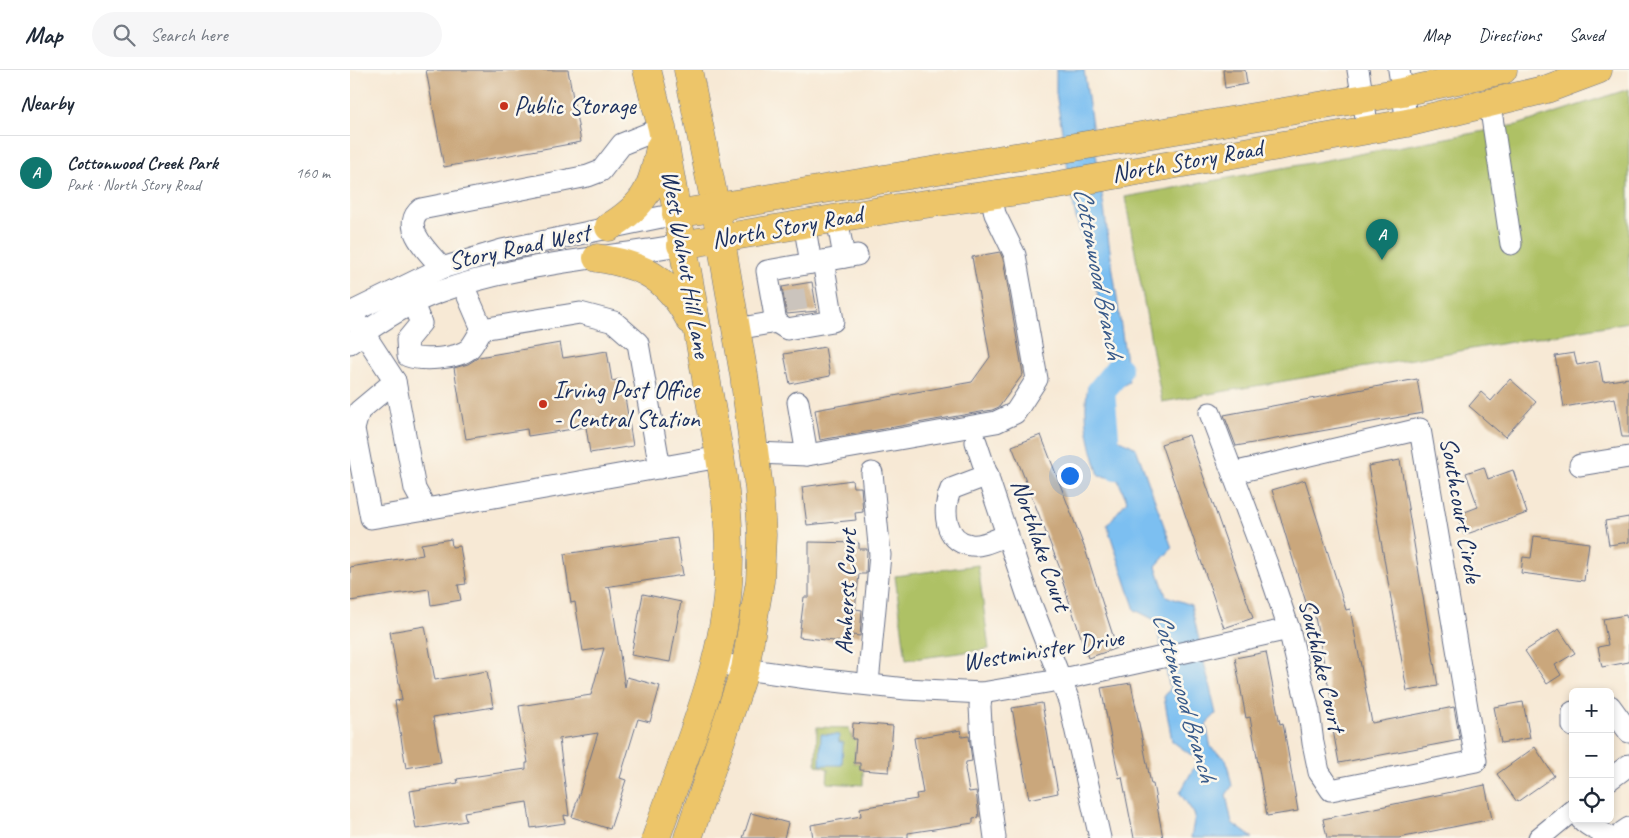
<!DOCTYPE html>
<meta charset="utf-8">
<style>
:root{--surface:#fff;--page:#f6f6f7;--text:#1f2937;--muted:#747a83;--line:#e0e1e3;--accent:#0f766e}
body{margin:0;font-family:Caveat,sans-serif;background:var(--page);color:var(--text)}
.controls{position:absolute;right:15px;bottom:15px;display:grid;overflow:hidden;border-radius:8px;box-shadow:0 2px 8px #0003}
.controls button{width:45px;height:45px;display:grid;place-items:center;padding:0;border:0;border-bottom:1px solid var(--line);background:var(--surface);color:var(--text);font:25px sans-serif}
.you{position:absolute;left:719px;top:405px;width:18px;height:18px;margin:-12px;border:4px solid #fff;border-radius:50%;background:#1a73e8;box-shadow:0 0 0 8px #1a73e833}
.badge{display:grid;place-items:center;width:32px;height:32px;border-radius:50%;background:var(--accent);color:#fff;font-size:16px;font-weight:700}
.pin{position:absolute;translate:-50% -41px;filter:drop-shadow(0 1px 2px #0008)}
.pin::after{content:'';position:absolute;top:26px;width:18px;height:15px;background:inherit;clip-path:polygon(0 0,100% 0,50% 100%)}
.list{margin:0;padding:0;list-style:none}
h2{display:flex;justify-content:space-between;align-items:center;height:65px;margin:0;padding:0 20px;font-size:21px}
h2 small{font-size:16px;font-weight:400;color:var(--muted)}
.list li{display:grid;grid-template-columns:32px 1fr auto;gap:15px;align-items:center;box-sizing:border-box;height:75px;padding:0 20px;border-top:1px solid var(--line)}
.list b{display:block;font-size:19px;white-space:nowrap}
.list p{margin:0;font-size:16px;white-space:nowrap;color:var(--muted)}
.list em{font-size:16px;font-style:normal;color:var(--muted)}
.icon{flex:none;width:28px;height:28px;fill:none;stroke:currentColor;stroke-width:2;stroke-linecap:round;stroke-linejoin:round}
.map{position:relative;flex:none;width:1279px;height:768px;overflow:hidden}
header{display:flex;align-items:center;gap:30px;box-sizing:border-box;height:70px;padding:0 25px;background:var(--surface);border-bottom:1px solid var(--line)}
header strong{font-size:24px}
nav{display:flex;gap:28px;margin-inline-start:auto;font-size:18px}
.search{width:350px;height:45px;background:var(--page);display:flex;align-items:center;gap:12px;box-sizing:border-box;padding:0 18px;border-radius:28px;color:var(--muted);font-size:19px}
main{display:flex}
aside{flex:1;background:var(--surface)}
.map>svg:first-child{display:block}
.green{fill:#aec165;stroke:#647862}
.water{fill:#7bbff1;stroke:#4b77a8}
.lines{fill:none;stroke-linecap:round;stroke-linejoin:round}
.river{stroke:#7bbff1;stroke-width:28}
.building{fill:#caa77c}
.minor-tunnel{stroke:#cbc4bd;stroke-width:21;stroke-dasharray:21 11;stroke-linecap:butt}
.minor-casing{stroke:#687088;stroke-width:23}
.major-casing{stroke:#687088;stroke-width:29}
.minor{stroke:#fff;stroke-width:21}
.major{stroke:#edc569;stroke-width:28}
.poi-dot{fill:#c8321e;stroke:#fbf7ec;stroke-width:2}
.labels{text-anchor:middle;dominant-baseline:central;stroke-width:5;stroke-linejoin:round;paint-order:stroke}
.poi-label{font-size:25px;fill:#1b2f5e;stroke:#fbf7ec;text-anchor:start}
.street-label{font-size:25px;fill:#1b2f5e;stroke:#fbf7ec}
.water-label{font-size:26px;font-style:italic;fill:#385a8a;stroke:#fbf7ec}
</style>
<header>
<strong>Map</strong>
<div class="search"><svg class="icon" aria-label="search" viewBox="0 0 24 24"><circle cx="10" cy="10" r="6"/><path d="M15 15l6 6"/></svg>Search here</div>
<nav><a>Map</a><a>Directions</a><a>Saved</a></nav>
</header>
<main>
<aside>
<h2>Nearby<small></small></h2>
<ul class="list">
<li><span class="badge">A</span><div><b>Cottonwood Creek Park</b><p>Park · North Story Road</p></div><em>160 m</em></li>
</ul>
</aside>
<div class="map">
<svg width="1279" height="768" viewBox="0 0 1279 768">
<rect width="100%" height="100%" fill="#fbf7ec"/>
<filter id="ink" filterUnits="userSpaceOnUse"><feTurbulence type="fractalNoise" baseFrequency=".02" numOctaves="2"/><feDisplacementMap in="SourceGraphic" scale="10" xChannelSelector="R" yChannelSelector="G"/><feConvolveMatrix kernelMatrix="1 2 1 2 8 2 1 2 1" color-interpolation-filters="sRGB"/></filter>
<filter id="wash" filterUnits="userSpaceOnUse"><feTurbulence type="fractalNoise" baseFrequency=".0096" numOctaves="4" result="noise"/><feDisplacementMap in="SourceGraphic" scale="20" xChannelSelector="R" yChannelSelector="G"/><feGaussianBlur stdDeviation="1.12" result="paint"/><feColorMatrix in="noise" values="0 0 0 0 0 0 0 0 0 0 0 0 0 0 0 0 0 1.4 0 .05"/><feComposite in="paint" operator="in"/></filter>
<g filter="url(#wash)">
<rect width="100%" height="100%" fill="#f7e9d5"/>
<!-- green -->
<g class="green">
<path d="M1279,19v233l-467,80 -37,-205 392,-72z"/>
<path d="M628,495l11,84 -83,11 -11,-84z"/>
<path d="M467,657l32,1 3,11 10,1 -1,7h-6l-1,16h6v7l3,-1v16l-36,-2 1,-14 -12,-4z"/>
</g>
<!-- water -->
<g class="water">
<path d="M706,0h28l45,312 -22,13 -15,15 9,20 35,18 36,100 -16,18 10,30 25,9 25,109 -10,10 5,24 15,11 6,27 -6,9 6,28 21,15h-62l4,-23 -15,-22 18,-33 -26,-19 -8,-44 6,-8 -15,-69 -20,-10 -28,-85 20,-24 -9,-21 -19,-5c-9,-29 -17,-58 -11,-89l16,-3 7,-11 1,-15 -14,-62 -23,-81 -19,-121z"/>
<path d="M471,664l18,1v7h4l-1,23h-22z"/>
</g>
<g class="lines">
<!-- river -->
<path class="river" d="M766,396l-10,-19 -5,-56 17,-21"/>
</g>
<g id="blocks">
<!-- building -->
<g class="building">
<path d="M76,0h142l13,72 -137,25z"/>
<path d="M873,0h22l2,14 -22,4z"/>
<path d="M650,182l3,7 20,115 -24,33 -7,3 -172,30 -5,-30 157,-28 18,-25 -18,-100z"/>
<path d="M462,212l5,29 -30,3 -5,-27z"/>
<path d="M210,273l3,15 44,-7 5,30 10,-2 11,67 -43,7 -4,-26 -58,9 -1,-7 -61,10 -12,-71 14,-4 11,-7z"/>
<path d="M475,277l5,29 -40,8 -6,-30z"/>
<path d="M1224,283l3,12 22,-4 4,21 26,-4v59h-7l-7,-39 -51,9 -9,-51z"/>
<path d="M1067,309l6,34 -187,33 -12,-31z"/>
<path d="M1160,309l26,23 -31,35 -36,-31 12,-14 10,9z"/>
<path d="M691,365l44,114 32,99 -29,10 -29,-87h2l-49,-125z"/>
<path d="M839,365l64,183 -29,10 -63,-184z"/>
<path d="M1050,390l38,226 -31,5 -39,-225z"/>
<path d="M1134,397l4,12 25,-9 14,43 -63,22 -7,-20 21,-8 -12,-34z"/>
<path d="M502,410l1,7h8l2,25 -8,1 1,7 -49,5 -5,-38z"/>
<path d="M955,410l41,130 4,-1 22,114 82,-16 6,33 -121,23 -6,-33h4l-24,-123 -5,2 -36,-119z"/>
<path d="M1279,447v25l-20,3 -4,-24z"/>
<path d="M1184,466l55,7 -5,38 -63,-8 2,-16 8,1z"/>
<path d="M327,468l6,37 -78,12 5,1 15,100 2,-11 33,9 -10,36 -12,-3 -18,59 6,2 -16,49 -38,-12 26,-84 -39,6 10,77 -5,-1 1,8 -34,5 -4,-26 -63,10 2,9 -50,8 -6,-38 48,-8 -1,-4 69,-10v-6h2l-9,-57 72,-11 13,-47 -21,3 -8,-49 -4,1 -7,-49z"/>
<path d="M101,469l1,8 8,-1 6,38 -8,1 3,15 -30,5 -2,-16 -79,12v-34l73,-12 -2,-11z"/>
<path d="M459,472l50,1v6h8l-1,25h-7l-4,35 7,1 -2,26 -8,-1 -1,8 -52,-6 5,-40h5z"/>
<path d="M293,524l38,8 -11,60 -39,-7z"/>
<path d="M1276,545l3,17v30l-27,5 -4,-20 10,-2 -5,-26z"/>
<path d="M75,556l10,54 52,-9 6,36 -60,10 8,45 -35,6 -11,-67 7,-1 -12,-68z"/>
<path d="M1209,559l16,24 -20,12 6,10 -14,9 -22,-33z"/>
<path d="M916,582l14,72 3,-1 15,88 -31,5 -17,-99 -4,1 -11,-60z"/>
<path d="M781,613l20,101h2l10,54h-29l-12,-61 -3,1 -18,-90z"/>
<path d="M1173,632l7,36 -29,5 -7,-36z"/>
<path d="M692,633l16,90 -29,6 -17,-91z"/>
<path d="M503,653l40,3 -4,46 -29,-2v-7h-6l2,-24h-4z"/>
<path d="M611,660l1,7 7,-1 3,25 -6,1 -1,7 4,23 7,-1 3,26 -6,1v5l-65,10v5h-95l-2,-13 50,-9 -1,-8 57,-9 -1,-5 7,-1 -9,-55z"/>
<path d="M1185,677l19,29 -37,26 -20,-28z"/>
<path d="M1135,715l7,34 -93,19h-72l-4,-19z"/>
<path d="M401,743l37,10 -4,15h-41z"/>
</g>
</g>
</g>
<g filter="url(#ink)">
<use href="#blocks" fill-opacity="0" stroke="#687088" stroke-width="1"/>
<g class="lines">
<!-- minor-tunnel -->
<path class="minor-tunnel" d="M435,232l30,-5"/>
<defs>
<g id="minor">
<path d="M1008,0l10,59"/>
<path d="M1049,0l8,53"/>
<path d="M1140,34l21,140"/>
<path d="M487,148l7,39"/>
<path d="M454,153l7,40"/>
<path d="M92,198c-13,-15 -43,-42 -21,-59l167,-33 13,-5 21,-27 40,-16"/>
<path d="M113,215l19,44 98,-16 34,9 24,21 22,125"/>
<path d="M63,234l8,19 -14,17 1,16c14,5 49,3 61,-7 5,-5 9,-14 13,-20"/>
<path d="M0,242l45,69 20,108 11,20 294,-52"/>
<path d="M0,243l92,-45 60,-18 174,-36"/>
<path d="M426,252l-9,-51 56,-10"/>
<path d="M386,259l40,-7 11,7 46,-8 -10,-60 34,-6"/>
<path d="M0,273c27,-20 57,-40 89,-51 76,-28 163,-34 242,-47"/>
<path d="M45,311l-36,30 -5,18 17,89 55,-9"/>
<path d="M448,332l9,53"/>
<path d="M860,343l57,151 22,65 20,83 4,31 6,29 12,18 145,-29 -56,-332 -187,44"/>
<path d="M626,372l51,152 42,107 31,137"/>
<path d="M404,383l53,2 189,-33 19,-9 22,-34 -22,-124 -20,-41 -4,-20"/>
<path d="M1230,395l49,-8"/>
<path d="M638,405l-37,14c-9,20 -7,53 20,56 11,2 27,-7 37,-10"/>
<path d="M366,592l29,7 62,9 99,11 76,4 77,-13 230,-51"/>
<path d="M518,613l12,-128 -8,-82"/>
<path d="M632,623l-2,13 2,38 13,94"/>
<path d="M1260,636l19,26"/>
<path d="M1223,642v14"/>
<path d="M1260,709l19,-14"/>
<path d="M1231,749c11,11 18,10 29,19"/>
<path d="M1189,768l34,-28"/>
<path d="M1271,768l2,-6 6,-4"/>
</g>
<g id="major">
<path d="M297,0l15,58 58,329c8,48 12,93 7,141 -7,79 -46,164 -71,240"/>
<path d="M338,0l25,124 31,181 15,113 3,47 -2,46 -15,88 -57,169"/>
<path d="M326,144l726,-122 101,-22"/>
<path d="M259,157c37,-23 43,-38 51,-80"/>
<path d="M331,175l216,-37 156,-22 354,-63 140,-34 51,-19"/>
<path d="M247,188c46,7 70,19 93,62"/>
</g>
</defs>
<!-- minor casing -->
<use href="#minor" class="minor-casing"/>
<!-- major casing -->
<use href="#major" class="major-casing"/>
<!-- minor -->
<use href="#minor" class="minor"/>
<!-- major -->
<use href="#major" class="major"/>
</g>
</g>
<!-- markers -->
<g class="poi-dot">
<circle cx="154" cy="36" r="5"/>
<circle cx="193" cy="334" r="5"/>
</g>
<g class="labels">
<!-- poi labels -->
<g class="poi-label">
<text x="164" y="36">Public Storage</text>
<text x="203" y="320">Irving Post Office<tspan x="203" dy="29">- Central Station</tspan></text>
</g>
<!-- street labels -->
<g class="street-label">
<text transform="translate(837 91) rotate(-10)">North Story Road</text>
<text transform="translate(437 157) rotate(-10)">North Story Road</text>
<text transform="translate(169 177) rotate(-12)">Story Road West</text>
<text transform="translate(336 194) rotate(80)">West Walnut Hill Lane</text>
<text transform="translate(1111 440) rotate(80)">Southcourt Circle</text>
<text transform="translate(691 475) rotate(71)">Northlake Court</text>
<text transform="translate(496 522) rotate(-88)">Amherst Court</text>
<text transform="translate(693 580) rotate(-9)">Westminister Drive</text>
<text transform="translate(972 595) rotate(77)">Southlake Court</text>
</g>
<!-- water labels -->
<g class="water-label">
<text transform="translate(749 203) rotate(79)">Cottonwood Branch</text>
<text transform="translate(835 627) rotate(74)">Cottonwood Branch</text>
</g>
</g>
</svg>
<div class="controls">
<button>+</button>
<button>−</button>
<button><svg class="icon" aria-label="locate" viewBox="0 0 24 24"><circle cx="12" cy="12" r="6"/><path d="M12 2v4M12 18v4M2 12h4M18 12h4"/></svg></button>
</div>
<div class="you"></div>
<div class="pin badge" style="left:1032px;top:190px">A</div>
</div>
</main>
